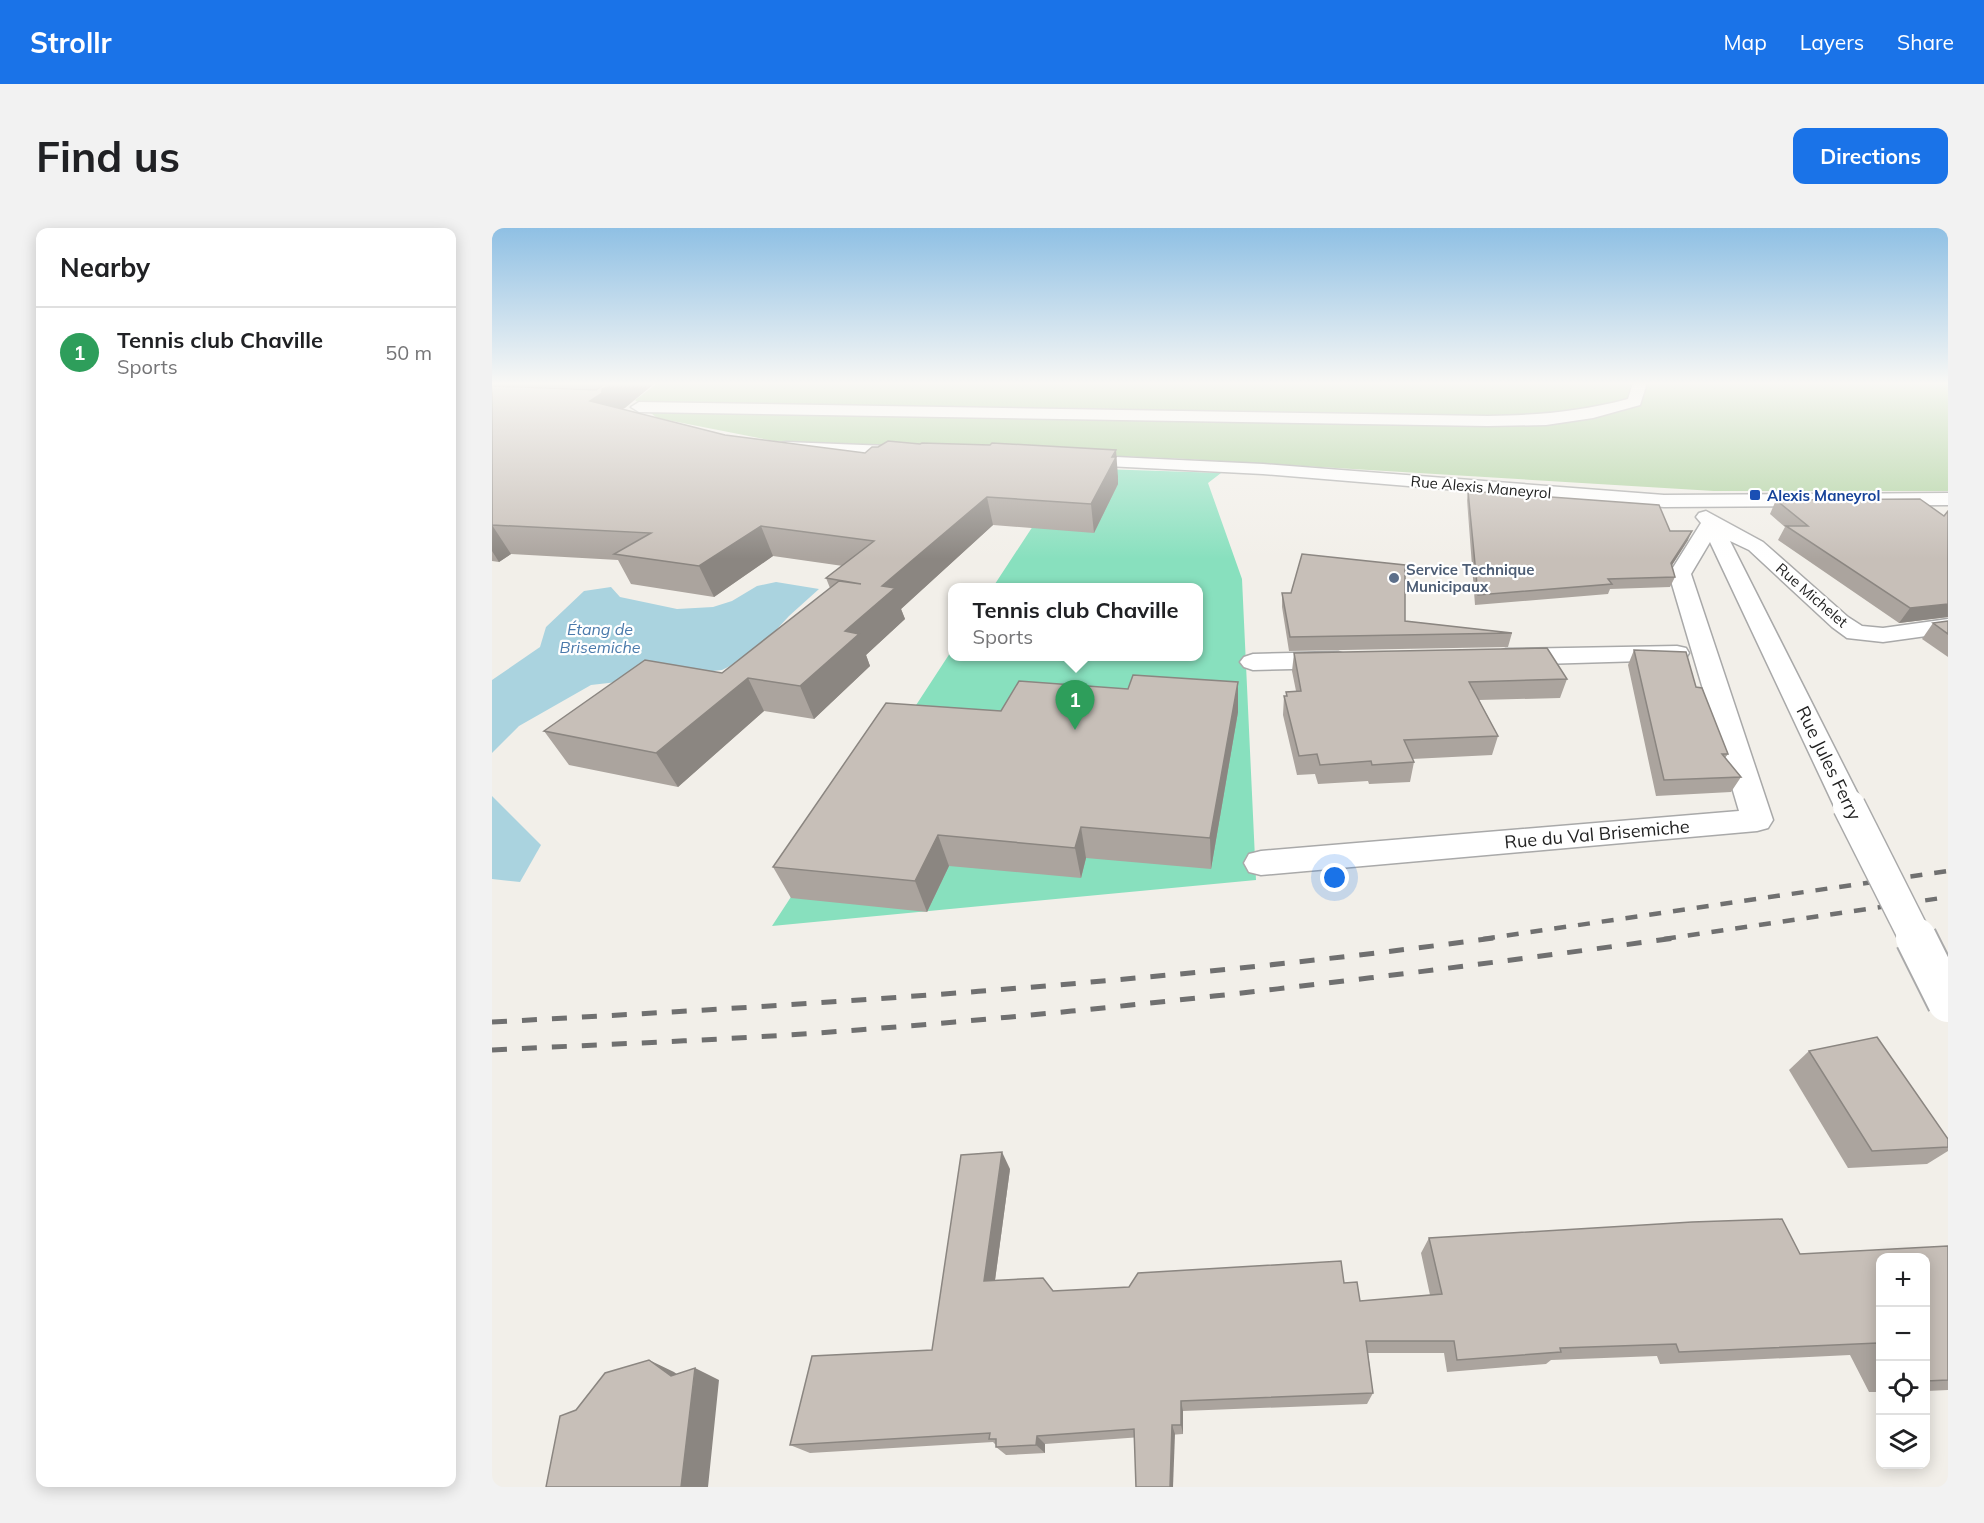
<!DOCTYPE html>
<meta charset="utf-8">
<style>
:root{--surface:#fff;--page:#f2f2f2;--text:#202124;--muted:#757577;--line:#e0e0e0;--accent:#1a73e8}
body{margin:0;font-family:Mulish,sans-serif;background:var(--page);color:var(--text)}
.controls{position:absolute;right:18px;bottom:18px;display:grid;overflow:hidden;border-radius:12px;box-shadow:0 3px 15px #0003}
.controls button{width:54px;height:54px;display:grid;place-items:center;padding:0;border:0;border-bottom:2px solid var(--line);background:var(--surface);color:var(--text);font:30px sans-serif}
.you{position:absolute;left:843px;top:650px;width:21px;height:21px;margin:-15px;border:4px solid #fff;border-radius:50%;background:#1a73e8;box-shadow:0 0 0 9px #1a73e833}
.badge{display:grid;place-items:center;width:39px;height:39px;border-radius:50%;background:var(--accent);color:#fff;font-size:20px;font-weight:700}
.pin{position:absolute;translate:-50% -50px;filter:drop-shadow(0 2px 3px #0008)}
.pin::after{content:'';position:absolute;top:32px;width:21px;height:18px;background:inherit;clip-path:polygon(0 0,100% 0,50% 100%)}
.popup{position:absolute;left:456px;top:355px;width:255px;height:78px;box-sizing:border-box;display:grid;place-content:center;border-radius:12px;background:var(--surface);filter:drop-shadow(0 2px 4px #0005);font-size:20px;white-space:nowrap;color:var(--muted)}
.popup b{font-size:22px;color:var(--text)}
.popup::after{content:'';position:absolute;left:50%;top:100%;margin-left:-12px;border:12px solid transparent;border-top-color:var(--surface)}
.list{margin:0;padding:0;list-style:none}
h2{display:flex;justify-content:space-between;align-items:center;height:78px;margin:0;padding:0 24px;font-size:26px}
h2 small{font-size:20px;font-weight:400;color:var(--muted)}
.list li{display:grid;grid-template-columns:39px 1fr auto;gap:18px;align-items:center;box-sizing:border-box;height:90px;padding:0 24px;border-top:2px solid var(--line)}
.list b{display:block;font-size:22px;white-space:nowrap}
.list p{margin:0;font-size:20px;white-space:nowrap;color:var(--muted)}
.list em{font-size:20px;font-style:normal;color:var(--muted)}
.icon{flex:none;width:33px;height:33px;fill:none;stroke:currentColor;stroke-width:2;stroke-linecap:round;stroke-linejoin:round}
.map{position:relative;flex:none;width:1456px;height:1259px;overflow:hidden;border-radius:12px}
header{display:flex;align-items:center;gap:36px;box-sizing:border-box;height:84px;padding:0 30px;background:var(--accent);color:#fff}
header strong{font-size:28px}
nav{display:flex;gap:33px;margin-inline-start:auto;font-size:21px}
.intro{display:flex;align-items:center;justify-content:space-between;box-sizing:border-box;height:144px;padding:0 36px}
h1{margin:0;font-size:42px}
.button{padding:15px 27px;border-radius:12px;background:var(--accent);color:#fff;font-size:21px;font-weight:700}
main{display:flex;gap:36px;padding:0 36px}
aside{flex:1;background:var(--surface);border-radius:12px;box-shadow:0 3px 15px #0003}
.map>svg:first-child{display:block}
.forest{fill:#add19e}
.pitch{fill:#88e0be}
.water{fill:#aad3df}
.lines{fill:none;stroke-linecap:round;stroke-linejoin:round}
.street-casing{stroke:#a9a9a9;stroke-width:3}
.street{fill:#fff;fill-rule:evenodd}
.rail-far1{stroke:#707070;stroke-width:4.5;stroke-dasharray:12 12;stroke-linecap:butt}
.rail{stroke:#707070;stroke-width:5;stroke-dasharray:15 15;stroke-linecap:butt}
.street-bridge-far1-casing{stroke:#a9a9a9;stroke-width:35;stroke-linecap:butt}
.street-bridge-casing{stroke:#a9a9a9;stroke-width:44;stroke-linecap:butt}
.street-bridge-far1{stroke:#fff;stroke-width:32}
.street-bridge{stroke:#fff;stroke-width:40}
.wall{fill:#aba49e}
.shaded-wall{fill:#8b8681}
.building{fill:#c7bfb8;stroke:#8b8681;stroke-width:1.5}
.transit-dot{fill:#1a4fb4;stroke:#fff;stroke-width:2}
.service-dot{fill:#5c6f8a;stroke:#fff;stroke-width:2}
.labels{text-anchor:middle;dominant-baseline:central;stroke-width:4.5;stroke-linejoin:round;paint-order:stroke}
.far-street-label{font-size:15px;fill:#222;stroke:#fff}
.far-transit-label{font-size:15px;font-weight:bold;fill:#164399;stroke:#fff;text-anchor:start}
.far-service-label{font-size:15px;font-weight:bold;fill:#4e5e75;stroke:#fff;text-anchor:start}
.far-water-label{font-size:16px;font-style:italic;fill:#4a7aab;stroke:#fff}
.street-label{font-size:18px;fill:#222;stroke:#fff}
</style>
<header>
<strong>Strollr</strong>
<nav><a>Map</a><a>Layers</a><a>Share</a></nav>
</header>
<div class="intro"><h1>Find us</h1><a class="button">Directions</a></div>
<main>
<aside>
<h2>Nearby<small></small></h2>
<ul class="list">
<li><span class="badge" style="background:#2e9e5b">1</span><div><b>Tennis club Chaville</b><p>Sports</p></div><em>50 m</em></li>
</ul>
</aside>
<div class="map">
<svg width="1456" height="1259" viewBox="0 0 1456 1259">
<rect width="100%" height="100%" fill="#f2efe9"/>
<!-- forest -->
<path class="forest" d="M166,155h1290v108h-234l-527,-32 -413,-18 -117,-23 -22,-18z"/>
<!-- pitch -->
<path class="pitch" d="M579,240l150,5 -13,10 34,96 14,301 -484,46 180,-276v6h246v-68l-205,-1z"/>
<!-- water -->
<g class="water">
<path d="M284,354l43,7 -30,27 -35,38 -32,16 -131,15 -72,41 -27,27v-73l48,-33 6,-20 38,-36 27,-4 9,10 57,12 36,-2 19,-6 25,-15z"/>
<path d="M0,568l49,49 -21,37 -28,-3z"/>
</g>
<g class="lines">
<defs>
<g id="street">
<path d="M1141,155h14l-7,22 -47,13 -47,7 -58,1 -849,-14 -8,-5 8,-5 849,14c51,-1 91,-4 140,-17z"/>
<path d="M294,214l128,5 8,5 -8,5 -134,-6 -2,-4 2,-4z"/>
<path d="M582,227l189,9 401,31 284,-2v12l-284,2 -401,-33 -195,-10 -3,-4 3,-4z"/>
<path d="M1214,283l57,31 85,75 14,9 21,2 65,-9v14l-65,9 -36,-4 -15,-11 -83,-77 -19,-9 134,265 -4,7 -11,3 -11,-3 -4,-7 -124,-264 -19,32 82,246 -5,8 -11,3 -496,44 -12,-3 -5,-9 5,-9 12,-3 478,-40 -70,-237 32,-51 -5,-6 3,-4z"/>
<path d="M1185,418l9,2 3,5 -3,5 -9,2 -171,5 -9,-3 -4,-5 4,-5 9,-3z"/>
<path d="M846,424l9,3 4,5 -4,5 -9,3 -85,2 -9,-3 -4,-5 4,-5 9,-3z"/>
</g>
</defs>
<!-- street casing -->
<use href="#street" class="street-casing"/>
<!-- street -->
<use href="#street" class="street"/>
<!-- rail-far1 -->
<g class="rail-far1">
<path d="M991,711l465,-68"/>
<path d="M1172,711l284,-42"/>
</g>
<!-- rail -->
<g class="rail">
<path d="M0,794c335,-18 669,-39 1002,-84"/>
<path d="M0,822c117,-6 235,-10 352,-19 278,-21 555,-55 831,-93"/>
</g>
<defs>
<path id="street-bridge-far1" d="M1357,578l67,133"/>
<path id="street-bridge" d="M1424,710l32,64"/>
</defs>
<!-- street-bridge-far1 casing -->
<use href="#street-bridge-far1" class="street-bridge-far1-casing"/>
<!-- street-bridge casing -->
<use href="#street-bridge" class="street-bridge-casing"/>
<!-- street-bridge-far1 -->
<use href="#street-bridge-far1" class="street-bridge-far1"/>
<!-- street-bridge -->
<use href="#street-bridge" class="street-bridge"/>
</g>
<!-- wall -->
<g class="wall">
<path d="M0,155h163l-33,26 103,26 140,18 253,24v7l-24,49 -101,-8 -92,84 4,10 -39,36 4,11 -56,53 -50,-8 -86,76 -109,-22 -25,-34 178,-58 108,-85 -4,-10 17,-12 -70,-10 -59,41 -83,-13 -13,-24 -107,-6 -12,8 -7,-1z"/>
<path d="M976,263l202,40 18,9 -16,25 3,12 -5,10 -60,2 -2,5 -133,11 -8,-105z"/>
<path d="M1284,272l168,16 4,101 -49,6 -121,-83 7,-13 -15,-13z"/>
<path d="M790,365l123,28 107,12 -4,14 -219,4 -7,-44z"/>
<path d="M1456,393v36l-26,-18 11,-16z"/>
<path d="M1142,422l62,37 32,67 -3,4 16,19 -10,15 -75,4 -28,-131z"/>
<path d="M802,425l273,26 -7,19 -81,2 19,36 -6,19 -80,4 2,3 -4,20 -41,2 -1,-3 -50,3 -3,-10 -18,1 -14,-60 1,-19h2v-4l10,-1 -4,-20z"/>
<path d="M509,483l237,1 -27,157 -125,-11 -5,20 -132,-12 -22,46 -136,-14 -18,-31z"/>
<path d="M1317,823l139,88v12l-21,13 -79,4 -59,-98z"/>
<path d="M518,941l-15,111 58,11 291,-8 16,18 70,-6 -9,-42 8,-15 371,16 148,-8v144l-22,1v-134h-45v135h-12l-19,-37 -190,9 -3,-8 -106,4 -5,4 -99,8 -3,-19h-76l5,40 -6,11 -184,7v23l-138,10v9l-39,2 -10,-8v-2l-3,-3 -183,11 -20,-8 142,-95z"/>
</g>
<!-- shaded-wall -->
<g class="shaded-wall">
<path d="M123,155h40l-30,25 -11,5 -24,-12 12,-12z"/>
<path d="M624,222l2,27v7l-24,49 -3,-29z"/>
<path d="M495,269l6,28 -92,84 4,10 -39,36 4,11 -56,53 -14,-33 82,-100z"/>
<path d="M0,297l19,29 -12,8 -7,-11z"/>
<path d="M269,298l12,30 -59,41 -15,-31z"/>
<path d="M1200,303l-4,9 -21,33 4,-10z"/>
<path d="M1456,376v13l-49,6 11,-15z"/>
<path d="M256,450l16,33 -86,76 -22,-34z"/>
<path d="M746,454v30l-27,157 -1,-31z"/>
<path d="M589,599l5,31 -5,20 -6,-30z"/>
<path d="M446,607l11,31 -22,46 -12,-31z"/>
<path d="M510,924l8,17 -17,126 -9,-14z"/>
<path d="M157,1132l25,12 19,14 2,-18 24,12 -11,107h-27l-10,-111z"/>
<path d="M689,1173l2,10v23l-2,-9z"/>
<path d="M680,1197l3,9 -2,53h-3z"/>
<path d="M545,1208l8,8v9l-9,-8z"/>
</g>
<!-- building -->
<g class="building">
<path d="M114,155h9l-13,6v4l-12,8 135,34 140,18 7,-6h6l10,-6 32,3 2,-1 68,2 2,-2 124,7 -4,7h4l-25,47 -104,-7 -105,89 13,2 -50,43 14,3 -59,52 -52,-8 -92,75 -112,-22 101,-71 77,13 117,-92 22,3 -35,-6 48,-37 -113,-15 -62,40 -85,-12 37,-21 -159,-8v-139l104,4z"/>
<path d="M976,263l191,14 11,26h22l-21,32 4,14 -67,2 4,5 -134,11z"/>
<path d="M1428,271l24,17 4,-5v93l-38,4 -124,-82h22l-32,-26z"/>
<path d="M810,326l103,11v56l107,12 -222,4 -8,-44h9z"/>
<path d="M1456,393v13l-15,-11z"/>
<path d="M1055,420l20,31 -98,3 29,54 -94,4 10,22 -42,3 -1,-4 -51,4 -3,-11 -18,2 -15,-60h3l-1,-4 15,-1 -7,-38z"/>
<path d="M1142,422l52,2 10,35 6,1 26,66h-6l19,23 -77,3z"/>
<path d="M641,447l105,7 -28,156 -129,-11 -6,21 -137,-13 -23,46 -142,-14 113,-164 115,8 18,-30 109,8z"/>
<path d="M1385,809l71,102v8l-76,4 -63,-100z"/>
<path d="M510,924l-18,129 59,-3 10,13 76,-4 9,-14 203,-12 3,22 13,-1 3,19 82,-7 -13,-56 263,-16 90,-3 18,35 148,-8v134l-22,1v-124h-45v91l-3,-5 -199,9 -3,-8 -116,4 1,4 -104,8 -3,-19h-88l7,52 -192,8v24h-9l-2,62h-34l-2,-58 -97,7 -1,9 -40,2v-8h-7l1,-6 -200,12 22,-89 120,-6 29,-195z"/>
<path d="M157,1132l22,16 24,-8 -14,119h-135l14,-71 16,-6 29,-37z"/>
</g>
<!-- sky -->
<linearGradient id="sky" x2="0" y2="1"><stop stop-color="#8fc0e4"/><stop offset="0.47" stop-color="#f9f8f5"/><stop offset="1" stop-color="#f9f8f5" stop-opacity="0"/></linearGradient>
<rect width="1456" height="331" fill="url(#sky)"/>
<!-- markers -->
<rect class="transit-dot" x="1257" y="261" width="12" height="12" rx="3"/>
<circle class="service-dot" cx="902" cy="350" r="6"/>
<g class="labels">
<!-- far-street labels -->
<g class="far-street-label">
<text transform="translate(989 259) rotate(5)">Rue Alexis Maneyrol</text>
<text transform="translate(1320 367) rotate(41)">Rue Michelet</text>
</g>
<!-- far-transit labels -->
<g class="far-transit-label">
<text x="1275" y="267">Alexis Maneyrol</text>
</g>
<!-- far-service labels -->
<g class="far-service-label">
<text x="914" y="341">Service Technique<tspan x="914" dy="17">Municipaux</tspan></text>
</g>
<!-- far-water labels -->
<g class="far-water-label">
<text x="108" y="401">Étang de<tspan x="108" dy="18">Brisemiche</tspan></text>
</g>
<!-- street labels -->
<g class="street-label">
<text transform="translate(1337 535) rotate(64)">Rue Jules Ferry</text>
<text transform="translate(1105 606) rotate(-5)">Rue du Val Brisemiche</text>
</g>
</g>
</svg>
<div class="controls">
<button>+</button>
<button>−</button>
<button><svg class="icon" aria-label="locate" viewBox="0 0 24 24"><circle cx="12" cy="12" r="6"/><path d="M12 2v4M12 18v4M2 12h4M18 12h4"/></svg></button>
<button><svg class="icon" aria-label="layers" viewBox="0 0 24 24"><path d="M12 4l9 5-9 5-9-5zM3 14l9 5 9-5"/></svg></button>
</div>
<div class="you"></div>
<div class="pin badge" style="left:583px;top:502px;background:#2e9e5b">1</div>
<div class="popup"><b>Tennis club Chaville</b>Sports</div>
</div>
</main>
